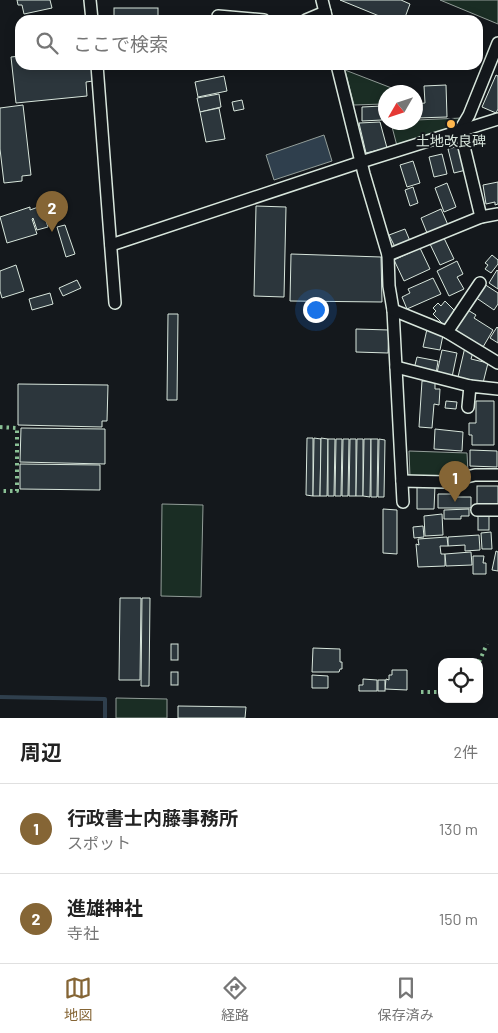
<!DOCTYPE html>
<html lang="ja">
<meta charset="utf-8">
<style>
:root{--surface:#fff;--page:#f2f2f2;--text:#222;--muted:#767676;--line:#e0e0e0;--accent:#856535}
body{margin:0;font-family:Barlow,"Noto Sans JP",sans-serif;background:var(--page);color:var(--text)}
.controls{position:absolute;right:15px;bottom:15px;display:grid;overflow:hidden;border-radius:10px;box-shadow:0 2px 12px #0003}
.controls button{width:45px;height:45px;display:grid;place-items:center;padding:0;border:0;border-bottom:1px solid var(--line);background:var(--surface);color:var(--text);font:25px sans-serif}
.compass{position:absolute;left:378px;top:85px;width:45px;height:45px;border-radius:50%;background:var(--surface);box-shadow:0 2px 12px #0003;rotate:231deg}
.you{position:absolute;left:315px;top:309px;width:18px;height:18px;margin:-12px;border:4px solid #fff;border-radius:50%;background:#1a73e8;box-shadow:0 0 0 8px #1a73e833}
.badge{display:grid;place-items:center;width:32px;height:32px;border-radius:50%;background:var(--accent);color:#fff;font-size:16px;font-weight:700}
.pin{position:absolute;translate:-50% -41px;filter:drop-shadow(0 1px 2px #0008)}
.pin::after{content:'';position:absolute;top:26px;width:18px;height:15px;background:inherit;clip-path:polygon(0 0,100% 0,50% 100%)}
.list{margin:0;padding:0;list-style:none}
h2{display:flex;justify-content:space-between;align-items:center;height:65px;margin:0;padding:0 20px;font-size:21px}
h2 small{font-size:16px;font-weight:400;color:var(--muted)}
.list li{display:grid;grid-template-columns:32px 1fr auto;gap:15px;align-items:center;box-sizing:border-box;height:90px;padding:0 20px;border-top:1px solid var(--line)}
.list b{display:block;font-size:19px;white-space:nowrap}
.list p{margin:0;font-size:16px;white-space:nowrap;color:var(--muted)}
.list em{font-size:16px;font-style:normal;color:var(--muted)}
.icon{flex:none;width:28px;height:28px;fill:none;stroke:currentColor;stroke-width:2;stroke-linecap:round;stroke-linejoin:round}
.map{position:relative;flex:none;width:498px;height:718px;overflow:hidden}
.search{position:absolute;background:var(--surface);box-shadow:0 2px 12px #0003;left:15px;right:15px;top:15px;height:55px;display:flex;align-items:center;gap:12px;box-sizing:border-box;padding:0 18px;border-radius:15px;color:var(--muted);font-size:19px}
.sheet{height:245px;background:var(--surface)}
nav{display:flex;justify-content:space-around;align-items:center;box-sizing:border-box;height:70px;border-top:1px solid var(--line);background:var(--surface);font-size:14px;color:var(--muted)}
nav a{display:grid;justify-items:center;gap:2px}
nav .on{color:var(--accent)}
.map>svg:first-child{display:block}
.green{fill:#1a2d24;stroke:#939e99}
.water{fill:#2f3f4d;stroke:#939e99}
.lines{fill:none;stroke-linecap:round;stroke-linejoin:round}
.stream{stroke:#2f3f4d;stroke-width:4}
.building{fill:#2c363c;stroke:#d8e6dc}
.street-casing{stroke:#d8e6dc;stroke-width:14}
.street{stroke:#14181c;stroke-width:11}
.hedge{stroke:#8ac095;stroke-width:4;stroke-dasharray:2.5 4;stroke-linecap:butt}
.poi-dot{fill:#ffb74d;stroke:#14181c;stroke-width:2}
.labels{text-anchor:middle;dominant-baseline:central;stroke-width:4;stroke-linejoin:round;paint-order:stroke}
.poi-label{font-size:14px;fill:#d8e6dc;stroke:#14181c}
</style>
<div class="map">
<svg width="498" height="718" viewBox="0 0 498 718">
<rect width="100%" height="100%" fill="#14181c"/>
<!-- green -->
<g class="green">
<path d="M440,0h58v24z"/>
<path d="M345,70l57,22h-16l-1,16h-1l-1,-4 -29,1z"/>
<path d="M462,118l-4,8 -61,20 -6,-23 25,-1v-2z"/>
<path d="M409,451l58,2 1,20 -23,5 -35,-1z"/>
<path d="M162,504l41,1 -2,92 -40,-1z"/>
<path d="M116,698l51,1v19h-51z"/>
</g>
<!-- water -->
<path class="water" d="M324,135l8,26 -58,19 -8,-25z"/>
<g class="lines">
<!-- stream -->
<path class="stream" d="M0,697l105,2v19"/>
</g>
<!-- building -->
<g class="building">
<path d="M17,0h33l2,8 -28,6 -2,-9h-4z"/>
<path d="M340,0h61l9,4 -6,16h-15z"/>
<rect x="114" y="8" width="44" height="12"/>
<path d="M20,56v9h71l2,16 -7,1 1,14 -71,7 -5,-46z"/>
<path d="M496,75l2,1v33l-2,4 -14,-6z"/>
<path d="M224,76l3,15 -29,6 -3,-15z"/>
<path d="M446,85l1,32 -31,1v-14l9,-1 -1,-17z"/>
<path d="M219,94l2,13 -21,5 -3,-14z"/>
<path d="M242,100l2,9 -10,2 -2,-9z"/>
<path d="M23,105l8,70 -9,1v5l-18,2 -4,-34v-41z"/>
<path d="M382,106v14l-20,1v-14z"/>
<path d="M219,108l6,31 -19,3 -6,-30z"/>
<path d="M380,122l7,26 -21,5 -7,-30z"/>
<path d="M459,146l7,24 -12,3 -6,-24z"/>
<path d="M442,154l5,20 -13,3 -5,-20z"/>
<path d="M413,161l7,22 -13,4 -7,-22z"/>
<path d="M498,182v22l-3,1v-3l-9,2 -3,-19z"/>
<path d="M447,183l9,24 -12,5 -9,-24z"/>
<path d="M413,187l5,16 -8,3 -5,-16z"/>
<path d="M41,206l7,21 -11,3 -4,-12 -1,1 5,15 -30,9 -7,-26 30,-10v3z"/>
<path d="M256,206l30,1 -2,90 -30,-1z"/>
<path d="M441,209l7,16 -21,8 -6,-15z"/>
<path d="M65,225l10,29 -9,3 -9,-30z"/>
<path d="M405,229l5,12 -15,6 -6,-12z"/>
<path d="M444,238l10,21 -14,6 -10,-21z"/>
<path d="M420,248l10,21 -26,12 -10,-21z"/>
<path d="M291,254l90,3 1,45 -92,-1z"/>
<path d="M492,255l6,5v4l-7,9 -6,-4 3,-4 -3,-2z"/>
<path d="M457,261l6,13 -6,3 7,12 -15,7 -12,-25z"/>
<path d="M16,265l8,26 -22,7 -2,-7v-20z"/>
<path d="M497,270l1,1v18l-9,-6z"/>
<path d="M433,278l8,16 -34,15 -5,-12 8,-4 -2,-4z"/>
<path d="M77,280l4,8 -18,8 -4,-8z"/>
<path d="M484,284l14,9v11l-4,6 -19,-13z"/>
<path d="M50,293l3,11 -21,6 -3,-11z"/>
<path d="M445,301l12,12 -13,12 -11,-11 3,-3 -3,-3 5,-5 3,3z"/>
<path d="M466,309l10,6 -2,3 19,12 -10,17 -29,-17z"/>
<path d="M168,314h10l-1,86h-10z"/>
<path d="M497,327l1,1v15l-8,-5z"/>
<path d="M356,329l33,1 -1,23 -32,-1z"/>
<path d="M427,329l16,6 -3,15 -17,-3z"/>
<path d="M465,347l9,2 -3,10 17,4 -5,20 -25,-6z"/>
<path d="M442,350l15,3 -5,24 -15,-4z"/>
<path d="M417,357l21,4 -2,13 -22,-5z"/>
<path d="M422,381h13v8h5l-1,16 -5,-1 -2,24 -13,-1z"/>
<path d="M18,384l90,1 -1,36h-5v6l-84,-2z"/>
<path d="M446,401l11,1 -1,7 -11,-1z"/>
<path d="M476,401h18v44h-22v-10h-3v-12h7z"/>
<path d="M21,428l84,1v35l-85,-2z"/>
<path d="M435,429l28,3 -1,19 -28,-2z"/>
<path d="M307,438h6v58l-7,-1z"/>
<path d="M314,438l7,1 -1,57h-7z"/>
<path d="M321,438l7,1 -1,57h-7z"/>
<path d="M328,439h7l-1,57h-6z"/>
<path d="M336,439h6l-1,57h-6z"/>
<path d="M343,439h6l-1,57h-6z"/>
<path d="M350,439h6v57h-7z"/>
<path d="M357,439h6v57h-7z"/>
<path d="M364,439h7l-1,58 -7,-1z"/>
<path d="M371,439h7l-1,58h-6z"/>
<path d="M379,439l6,1 -1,57h-6z"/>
<path d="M470,450l27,1v16l-27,-1z"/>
<path d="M20,464l80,1v25l-80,-1z"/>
<path d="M417,486h18l-1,23h-17z"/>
<rect x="477" y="486" width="21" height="19"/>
<path d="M438,494h17v3h16v11h-33z"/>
<path d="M383,509l14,1v44l-14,-1z"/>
<path d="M469,509v7h-8v3h-17v-9z"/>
<path d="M442,514l1,21 -18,1 -1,-20z"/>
<rect x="478" y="516" width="11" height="14"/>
<path d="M423,526l1,11 -10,1 -1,-11z"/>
<path d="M491,532l1,17h-10l-1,-16z"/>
<path d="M479,535l1,15 -15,1v-6l-17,1v-9z"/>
<path d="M447,537l1,9h-8l1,8h4v12l-27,1 -2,-23 3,1 -1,-6z"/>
<path d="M496,551l2,1v19l-6,-1z"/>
<path d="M471,552l1,13 -26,1 -1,-12z"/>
<path d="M473,556h11l-1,7h3v11h-13z"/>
<path d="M120,598h21l-1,82h-21z"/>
<path d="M142,598h8l-1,88h-8z"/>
<rect x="171" y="644" width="7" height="16"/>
<path d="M313,648l27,1v13h2v7h-2l-1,3h-27z"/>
<path d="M392,670h15v20l-22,-1 1,-10 3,1v-5h3z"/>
<rect x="171" y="672" width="7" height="13"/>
<path d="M312,675l16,1v12h-16z"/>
<path d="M363,679l14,1v11h-18v-6h4z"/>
<rect x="378" y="680" width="7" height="11"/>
<path d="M178,706l68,1 -1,11h-67z"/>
</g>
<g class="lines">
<defs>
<g id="street">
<path d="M90,0l2,20"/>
<path d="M322,0l5,20"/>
<path d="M218,16l46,4"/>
<path d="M306,20l19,-8"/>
<path d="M97,65l18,238"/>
<path d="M337,65l27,109 24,81 1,31 4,24 10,192"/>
<path d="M481,217l-21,-87 9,-15 29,-72"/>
<path d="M111,245l250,-83 137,-43"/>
<path d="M388,255l93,-38 17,-3"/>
<path d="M393,310l54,22 51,31"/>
<path d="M447,332l33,-49"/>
<path d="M396,367l74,19"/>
<path d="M468,407l2,-21 28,3"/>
<path d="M402,481l44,1 29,-7h23"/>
<path d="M477,510h21"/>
</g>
</defs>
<!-- street casing -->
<use href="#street" class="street-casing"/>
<!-- street -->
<use href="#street" class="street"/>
<!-- hedge -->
<g class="hedge">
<path d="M0,427l17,1v63h-17"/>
<path d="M479,662l8,-18"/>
<path d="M421,692h21"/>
</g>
</g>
<!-- markers -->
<circle class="poi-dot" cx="451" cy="124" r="5"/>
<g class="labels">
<!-- poi labels -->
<g class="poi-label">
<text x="451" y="140">土地改良碑</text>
</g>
</g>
</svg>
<div class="controls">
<button><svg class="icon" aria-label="locate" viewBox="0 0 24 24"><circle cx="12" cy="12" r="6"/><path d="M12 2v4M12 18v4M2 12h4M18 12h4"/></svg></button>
</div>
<svg class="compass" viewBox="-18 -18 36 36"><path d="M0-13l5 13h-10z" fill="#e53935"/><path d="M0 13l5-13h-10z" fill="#767676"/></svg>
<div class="you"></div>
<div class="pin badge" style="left:455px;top:502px">1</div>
<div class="pin badge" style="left:52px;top:232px">2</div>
<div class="search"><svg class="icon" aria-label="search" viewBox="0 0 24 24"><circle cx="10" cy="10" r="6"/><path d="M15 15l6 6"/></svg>ここで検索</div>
</div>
<section class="sheet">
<h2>周辺<small>2件</small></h2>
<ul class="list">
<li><span class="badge">1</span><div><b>行政書士内藤事務所</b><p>スポット</p></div><em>130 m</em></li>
<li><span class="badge">2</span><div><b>進雄神社</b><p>寺社</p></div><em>150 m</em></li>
</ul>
</section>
<nav>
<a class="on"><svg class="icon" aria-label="map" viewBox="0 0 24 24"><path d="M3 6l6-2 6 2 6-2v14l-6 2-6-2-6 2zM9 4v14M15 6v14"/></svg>地図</a>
<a><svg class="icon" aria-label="directions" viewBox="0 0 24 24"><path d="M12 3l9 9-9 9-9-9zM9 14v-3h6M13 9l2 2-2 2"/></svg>経路</a>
<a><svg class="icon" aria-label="saved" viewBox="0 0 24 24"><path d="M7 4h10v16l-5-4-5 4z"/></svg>保存済み</a>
</nav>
